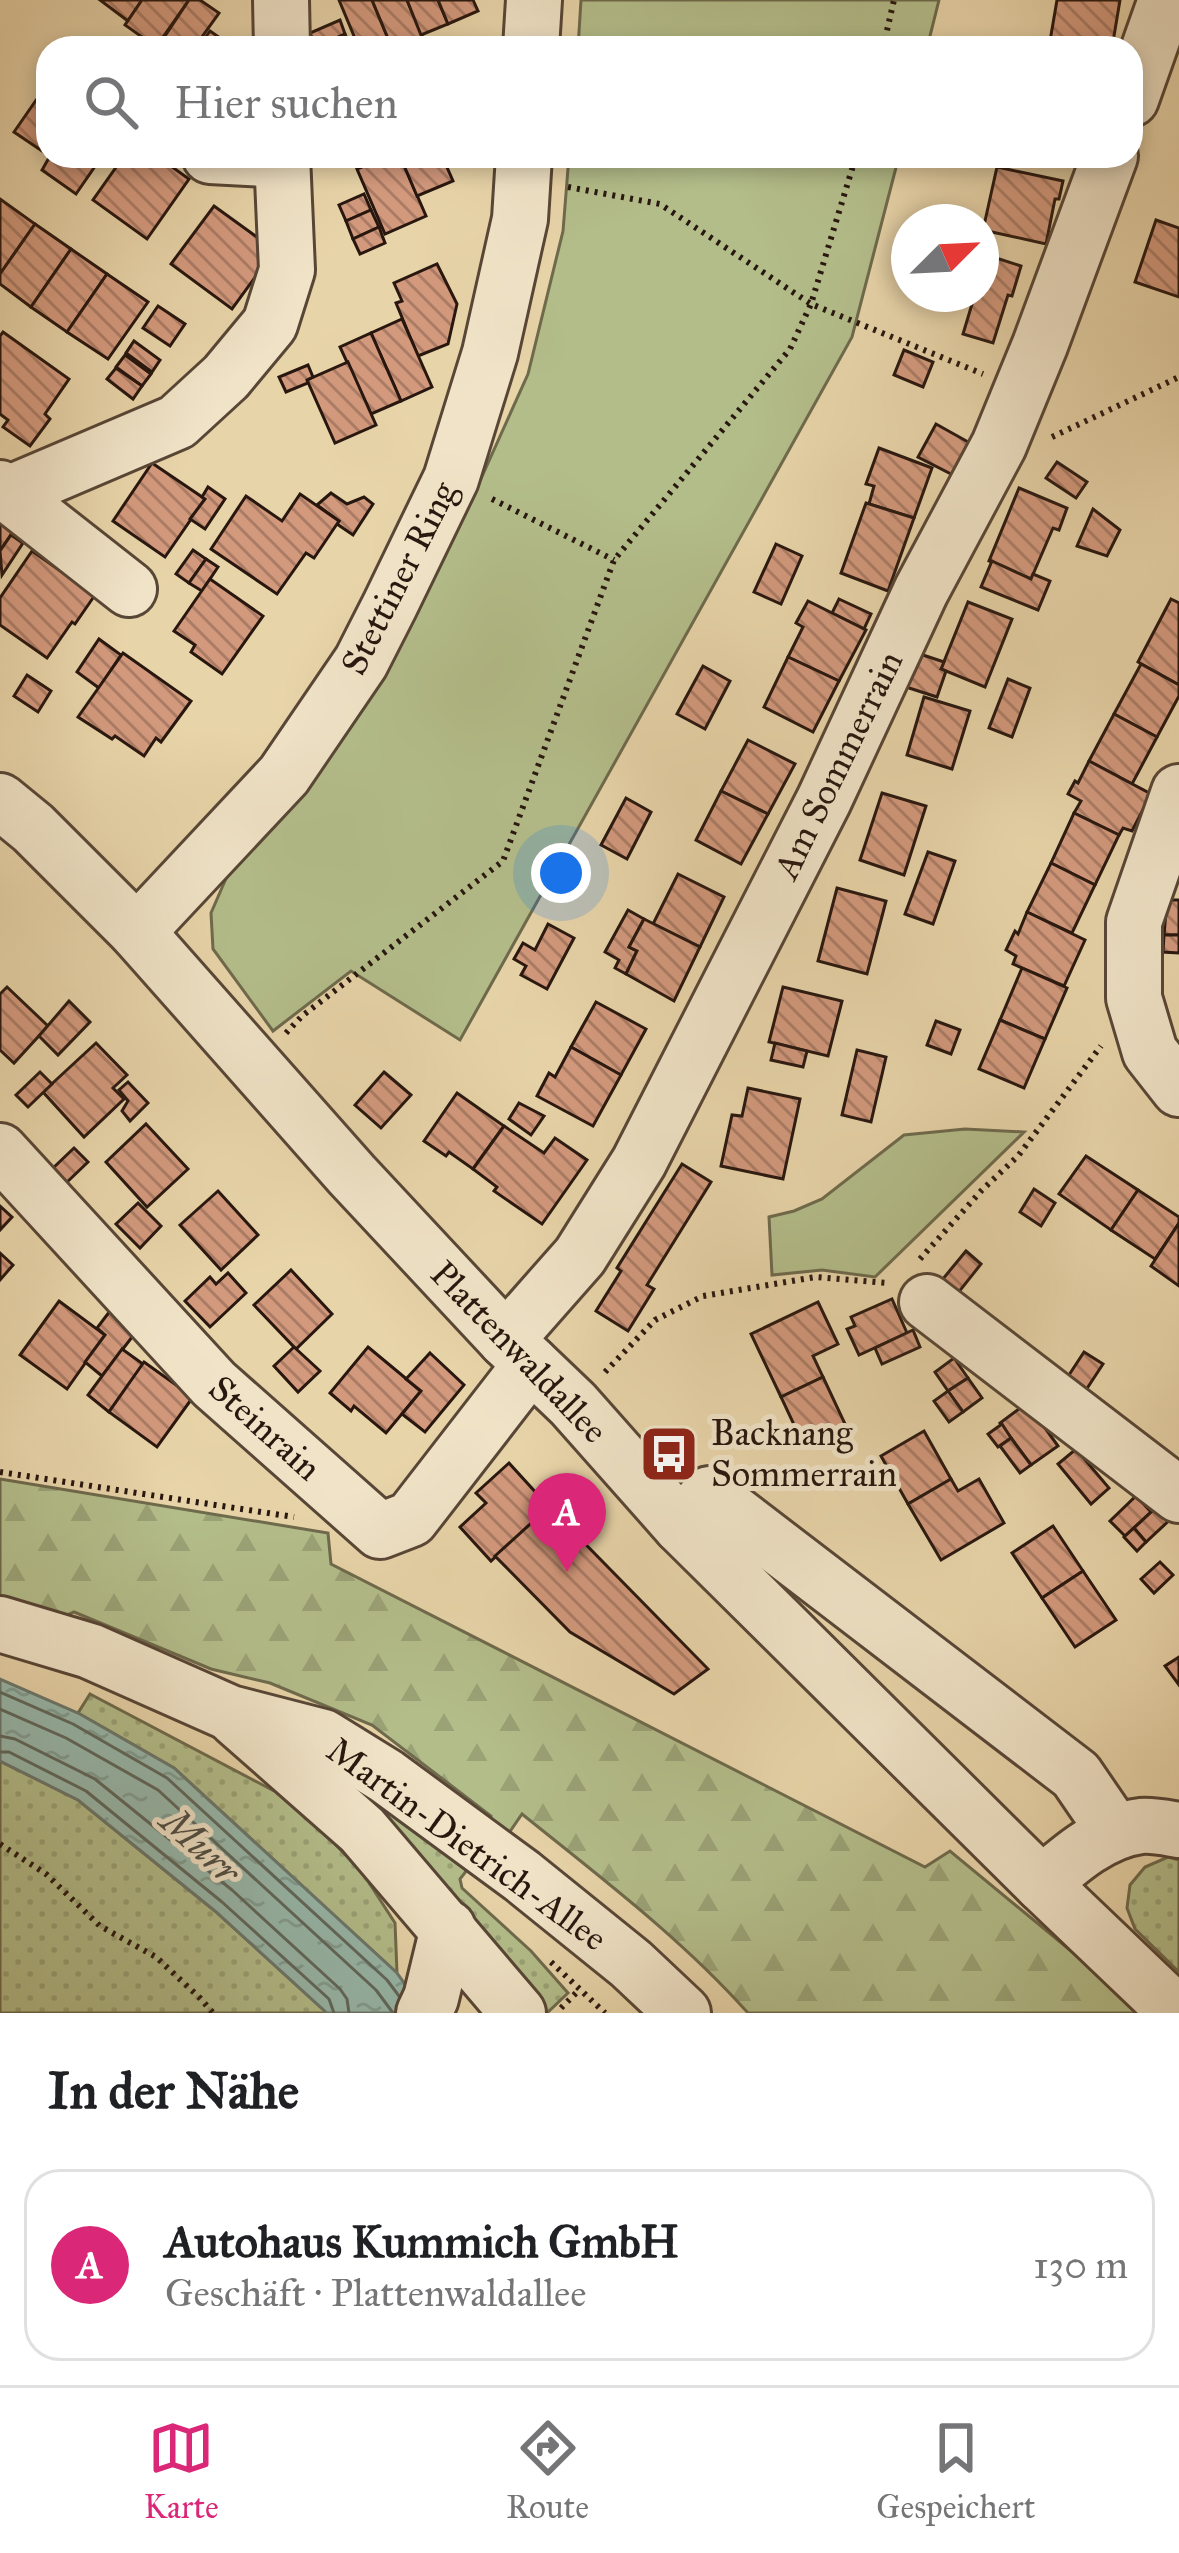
<!DOCTYPE html>
<html lang="de">
<meta charset="utf-8">
<style>
:root{--surface:#fff;--page:#f6f6f6;--text:#202124;--muted:#757577;--line:#e0e0e0;--accent:#db2777}
body{margin:0;font-family:"IM FELL Great Primer",serif;background:var(--page);color:var(--text)}
.compass{position:absolute;left:891px;top:204px;width:108px;height:108px;border-radius:50%;background:var(--surface);box-shadow:0 6px 18px #0003;rotate:66deg}
.you{position:absolute;left:561px;top:873px;width:42px;height:42px;margin:-30px;border:9px solid #fff;border-radius:50%;background:#1a73e8;box-shadow:0 0 0 18px #1a73e833}
.badge{display:grid;place-items:center;width:78px;height:78px;border-radius:50%;background:var(--accent);color:#fff;font-size:39px;font-weight:700}
.pin{position:absolute;translate:-50% -99px;filter:drop-shadow(0 3px 6px #0008)}
.pin::after{content:'';position:absolute;top:63px;width:42px;height:36px;background:inherit;clip-path:polygon(0 0,100% 0,50% 100%)}
.list{margin:0;padding:0;list-style:none}
h2{display:flex;justify-content:space-between;align-items:center;height:156px;margin:0;padding:0 48px;font-size:51px}
h2 small{font-size:39px;font-weight:400;color:var(--muted)}
.list li{display:grid;grid-template-columns:78px 1fr auto;gap:36px;align-items:center;box-sizing:border-box;height:192px;margin:0 24px 24px;padding:0 24px;border:3px solid var(--line);border-radius:36px}
.list b{display:block;font-size:45px;white-space:nowrap}
.list p{margin:0;font-size:39px;white-space:nowrap;color:var(--muted)}
.list em{font-size:39px;font-style:normal;color:var(--muted)}
.icon{flex:none;width:66px;height:66px;fill:none;stroke:currentColor;stroke-width:2;stroke-linecap:round;stroke-linejoin:round}
.map{position:relative;flex:none;width:1179px;height:2013px;overflow:hidden}
.search{position:absolute;background:var(--surface);box-shadow:0 6px 18px #0003;left:36px;right:36px;top:36px;height:132px;display:flex;align-items:center;gap:30px;box-sizing:border-box;padding:0 42px;border-radius:36px;color:var(--muted);font-size:45px}
.sheet{height:372px;background:var(--surface)}
nav{display:flex;justify-content:space-around;align-items:center;box-sizing:border-box;height:168px;border-top:3px solid var(--line);background:var(--surface);font-size:33px;color:var(--muted)}
nav a{display:grid;justify-items:center;gap:6px}
nav .on{color:var(--accent)}
.map>svg:first-child{display:block}
.grass{fill:url(#grass-dots);stroke:#6e6a4c;stroke-width:3}
.forest{fill:url(#forest-firs);stroke:#6e6a4c;stroke-width:3}
.green{fill:#b3bd8a;stroke:#6e6a4c;stroke-width:3}
.water{fill:url(#water-ripples);stroke:#6b786d;stroke-width:3}
.lines{fill:none;stroke-linecap:round;stroke-linejoin:round}
.shore{stroke:#60685d;stroke-width:3}
.building{fill:url(#building-back-hatch);stroke:#28170f;stroke-width:3}
.minor-casing{stroke:#584636;stroke-width:60}
.path{stroke:#28170f;stroke-width:6;stroke-dasharray:3 6;stroke-linecap:butt}
.minor{stroke:#f0e3c7;stroke-width:54}
.labels{text-anchor:middle;dominant-baseline:central;stroke-width:10;stroke-linejoin:round;paint-order:stroke}
.street-label{font-size:36px;fill:#28170f;stroke:#f0e3c7}
.poi-label{font-size:36px;fill:#28170f;stroke:#f0e3c7;text-anchor:start}
.water-label{font-size:39px;font-style:italic;fill:#4f4f46;stroke:#f0e3c7}
</style>
<div class="map">
<svg width="1179" height="2013" viewBox="0 0 1179 2013">
<defs>
<pattern id="grass-dots" width="8" height="8" patternUnits="userSpaceOnUse" patternTransform="scale(3)"><rect width="8" height="8" fill="#b3bd8a"/><path d="M2 2h.1M6 6h.1" fill="none" stroke="#9aa276" stroke-width="1.8" stroke-linecap="round"/></pattern>
<pattern id="forest-firs" width="22" height="20" patternUnits="userSpaceOnUse" patternTransform="scale(3)"><rect width="22" height="20" fill="#b3bd8a"/><path d="M5 1l3.5 6h-7zM16 11l3.5 6h-7z" fill="#9aa276"/></pattern>
<pattern id="water-ripples" width="26" height="14" patternUnits="userSpaceOnUse" patternTransform="scale(3)"><rect width="26" height="14" fill="#97b8ab"/><path d="M2 4q2-2 4 0t4 0M15 11q2-2 4 0t4 0" fill="none" stroke="#829d92"/></pattern>
<pattern id="building-back-hatch" width="6" height="6" patternUnits="userSpaceOnUse" patternTransform="scale(3)"><rect width="6" height="6" fill="#d3997d"/><path d="M-1 5l2 2M0 0l6 6M5-1l2 2" fill="none" stroke="#ab7c65"/></pattern>
</defs>
<rect width="100%" height="100%" fill="#e8d4a9"/>
<filter id="stains"><feTurbulence type="fractalNoise" baseFrequency=".00167" numOctaves="4"/><feColorMatrix values="0 0 0 0 .2 0 0 0 0 .09 0 0 0 0 .02 0 0 0 .5 -.17"/></filter>
<radialGradient id="worn" r=".72"><stop offset=".6" stop-color="#630" stop-opacity="0"/><stop offset="1" stop-color="#630" stop-opacity=".3"/></radialGradient>
<!-- grass -->
<g class="grass">
<path d="M90,1694l186,98 58,51 28,29 33,51 2,50 -223,-205 -96,-55z"/>
<path d="M323,1750l144,120 -7,9 2,9 69,63 37,42 -21,20z"/>
<path d="M0,1761l78,39 137,111 112,102h-327z"/>
<path d="M1168,1857l11,3v112l-44,-43 -8,-21 3,-23 15,-18z"/>
</g>
<!-- forest -->
<path class="forest" d="M0,1479l328,54 3,31 594,303 25,-16 196,162h-398c-67,-75 -148,-136 -226,-199l-20,29 -15,-10 4,-17 -119,-91 -102,-42 -59,-14 -137,-57 -20,9 -54,-17z"/>
<!-- green -->
<g class="green">
<path d="M581,0h358l-12,48h-349z"/>
<path d="M569,156h330l-47,181 -392,703 -109,-69 -78,60 -60,-82 -2,-36 17,-39 27,-41 84,-91 69,-111 58,-119 62,-138 35,-143z"/>
<path d="M965,1129l59,3 -149,145 -53,-7 -50,5 -3,-58 25,-6 28,-12 82,-64z"/>
</g>
<!-- water -->
<path class="water" d="M0,1679l78,34 96,55 223,205 29,40h-99l-112,-102 -137,-111 -78,-39z"/>
<g class="lines">
<!-- shore -->
<g class="shore">
<path d="M0,1692l73,32 94,54 220,202 12,16"/>
<path d="M0,1709l66,29 92,52 218,200 17,23"/>
<path d="M0,1736l15,3 80,40 137,111 108,99 7,10 2,14"/>
<path d="M0,1752h9l77,39 136,111 107,97 5,14"/>
</g>
</g>
<!-- building -->
<g class="building">
<path d="M100,0h42l-14,21z"/>
<path d="M142,0h47l-33,47 -31,-22z"/>
<path d="M189,0h11l19,13 -25,35h-37z"/>
<path d="M339,0h33l20,48h-33z"/>
<path d="M372,0h35l18,43 -13,5h-20z"/>
<path d="M407,0h31l10,24 -27,11z"/>
<path d="M438,0h35l5,11 -30,13z"/>
<path d="M1057,0h63l-8,48h-25l-37,-7z"/>
<path d="M340,20l5,14 -29,13 -6,-14z"/>
<path d="M210,31l13,9 -6,8h-19z"/>
<path d="M345,34l6,14h-34l-1,-1z"/>
<path d="M48,83v72l-34,-23z"/>
<path d="M96,156l4,3 -24,35 -34,-24 8,-14z"/>
<path d="M124,156h33l32,23 -42,60 -54,-39z"/>
<path d="M388,156h12l26,60 -41,18 -28,-65z"/>
<path d="M400,156h42l11,25 -36,15z"/>
<path d="M997,167l66,14 -4,18h-4l-9,45 -63,-14z"/>
<path d="M364,194l7,16 -25,11 -7,-16z"/>
<path d="M0,199l35,25 -35,50z"/>
<path d="M214,206l61,44 -43,59 -61,-45z"/>
<path d="M371,210l8,17 -26,12 -7,-18z"/>
<path d="M1156,220l23,8v69l-44,-15z"/>
<path d="M35,224l36,25 -40,58 -31,-23v-10z"/>
<path d="M379,227l6,16 -25,11 -7,-15z"/>
<path d="M71,249l36,25 -40,58 -36,-25z"/>
<path d="M993,257l28,9 -9,30 -4,-1 -15,48 -30,-9 12,-40h6v-8l3,1z"/>
<path d="M437,264l20,40 -9,40 -30,12 -22,-53 6,-2 -8,-18z"/>
<path d="M107,274l41,28 -40,57 -41,-27z"/>
<path d="M158,306l27,18 -15,22 -27,-18z"/>
<path d="M402,319l30,68 -31,14 -30,-68z"/>
<path d="M3,332l66,47 -24,35 5,5 -20,27 -27,-19 5,-7 -8,-6v-78z"/>
<path d="M371,333l30,68 -30,13 -31,-67z"/>
<path d="M134,341l26,19 -8,12 -26,-19z"/>
<path d="M904,350l29,12 -10,25 -29,-12z"/>
<path d="M125,355l26,19 -9,12 -26,-19z"/>
<path d="M348,362l28,63 -41,18 -28,-63z"/>
<path d="M308,365l5,12 -6,3 1,3 -22,9 -7,-15z"/>
<path d="M116,368l26,18 -9,13 -26,-20z"/>
<path d="M936,424l34,19 -17,32 -35,-18z"/>
<path d="M879,448l53,20 -18,50 -45,-14 5,-18 -8,-2z"/>
<path d="M1057,462l30,20 -11,16 -30,-20z"/>
<path d="M152,463l53,36 -40,58 -52,-36z"/>
<path d="M208,487l17,12 -20,30 -15,-10 15,-20 -3,-2z"/>
<path d="M1019,488l48,20 -8,22 -6,-2 -22,51 -42,-18z"/>
<path d="M331,493l16,11 17,-7 9,7 -20,31 -16,-11 2,-3 -22,-16z"/>
<path d="M300,494l39,27 -25,37 -8,-5 -29,41 -66,-45 35,-53 36,25z"/>
<path d="M866,503l48,15 -26,73 -47,-18z"/>
<path d="M1093,509l27,21 -13,26 -30,-10z"/>
<path d="M0,516l16,11 -16,24z"/>
<path d="M11,535l12,8 -21,32 -2,-24z"/>
<path d="M776,544l26,12 -21,48 -27,-12z"/>
<path d="M193,550l13,9 -17,24 -13,-9z"/>
<path d="M32,551l63,44 -20,29 -3,-2 -25,36 -47,-33v-27z"/>
<path d="M206,559l12,8 -16,24 -13,-8z"/>
<path d="M992,561l39,18 2,-5 17,7 -12,29 -57,-23z"/>
<path d="M210,579l53,37 -41,58 -31,-22 4,-7 -21,-14z"/>
<path d="M839,599l32,15 -7,15 -32,-16z"/>
<path d="M1171,599l8,4v82l-41,-23z"/>
<path d="M808,601l58,29 -27,51 -51,-24 15,-30 -7,-4z"/>
<path d="M968,602l44,17 -27,68 -44,-18z"/>
<path d="M99,639l22,16 -22,33 -22,-16z"/>
<path d="M123,653l68,48 -30,41 -5,-4 -12,18 -29,-20 -3,3 -34,-22z"/>
<path d="M917,653l27,9 -3,7 5,2 -9,26 -31,-10z"/>
<path d="M788,657l51,24 -26,51 -49,-25z"/>
<path d="M1141,664l38,21v11l-22,41 -43,-23z"/>
<path d="M703,666l27,15 -25,48 -28,-15z"/>
<path d="M27,675l24,16 -13,21 -24,-16z"/>
<path d="M1008,679l22,9 -18,49 -23,-9z"/>
<path d="M924,697l46,14 -18,58 -45,-14z"/>
<path d="M1114,714l43,23 -25,47 -43,-23z"/>
<path d="M748,740l47,24 -27,50 -47,-23z"/>
<path d="M1089,761l62,33 -19,37 -9,-3 -4,7 -45,-22 7,-12 -13,-7 7,-13 3,2z"/>
<path d="M721,791l47,23 -27,50 -45,-24z"/>
<path d="M882,793l44,13 -22,69 -44,-15z"/>
<path d="M626,798l25,14 -24,47 -26,-14z"/>
<path d="M1074,813l45,22 -24,50 -44,-22z"/>
<path d="M928,852l27,9 -22,63 -28,-10z"/>
<path d="M1051,863l44,22 -23,48 -45,-21z"/>
<path d="M678,874l46,23 -24,50 -47,-23z"/>
<path d="M837,888l49,13 -19,73 -49,-13z"/>
<path d="M1167,900h12v35h-15z"/>
<path d="M628,910l16,9 -15,28 8,4 -11,23 -11,-6 4,-8 -14,-8z"/>
<path d="M1027,912l58,28 -21,46 -51,-22 3,-8 -10,-6 9,-19 3,3z"/>
<path d="M644,919l56,28 -26,54 -48,-27 11,-23 -8,-4z"/>
<path d="M548,924l26,14 -27,51 -26,-14 5,-9 -12,-7 9,-16 12,7z"/>
<path d="M1164,935h15v18l-16,-1z"/>
<path d="M1022,968l45,20 -22,51 -45,-19z"/>
<path d="M7,987l41,39 -34,37 -14,-13v-56z"/>
<path d="M783,987l59,14 -14,55 -59,-14z"/>
<path d="M69,1001l21,21 -32,33 -19,-19z"/>
<path d="M596,1002l50,27 -25,46 -50,-28z"/>
<path d="M1000,1020l45,19 -21,49 -45,-19z"/>
<path d="M936,1021l24,9 -9,24 -24,-9z"/>
<path d="M96,1043l31,32 -14,13 11,11 -40,38 -41,-45z"/>
<path d="M775,1043l32,8 -4,16 -32,-7z"/>
<path d="M571,1047l50,28 -28,51 -56,-30 12,-23 6,4z"/>
<path d="M857,1050l29,7 -15,65 -29,-7z"/>
<path d="M40,1072l12,12 -24,23 -12,-12z"/>
<path d="M384,1072l27,23 -30,33 -26,-23z"/>
<path d="M128,1082l20,21 -18,18 -8,-10 6,-10 -9,-11z"/>
<path d="M748,1088l52,11 -17,80 -62,-13 11,-51 10,1z"/>
<path d="M457,1093l47,33 -31,43 -24,-17 -3,4 -22,-15z"/>
<path d="M519,1103l25,13 -13,19 -22,-16z"/>
<path d="M146,1124l42,45 -41,38 -41,-45z"/>
<path d="M504,1126l40,27 11,-15 32,22 -45,64 -48,-33 3,-4 -24,-18z"/>
<path d="M74,1148l14,14 -23,22 -14,-14z"/>
<path d="M1086,1156l52,34 -27,40 -52,-36z"/>
<path d="M682,1164l29,18 -64,103 7,4 -26,42 -32,-20 25,-40 -4,-3z"/>
<path d="M1034,1189l21,14 -14,23 -21,-14z"/>
<path d="M1138,1190l41,27v6l-24,36 -44,-29z"/>
<path d="M218,1191l40,44 -37,35 -41,-45z"/>
<path d="M138,1203l23,23 -21,22 -24,-24z"/>
<path d="M0,1206l12,11 -12,13z"/>
<path d="M1179,1223v63l-28,-20z"/>
<path d="M966,1251l15,13 -23,29 -16,-13z"/>
<path d="M0,1253l13,12 -13,15z"/>
<path d="M291,1270l41,44 -36,35 -42,-44z"/>
<path d="M228,1273l18,20 -36,34 -25,-26 25,-24 6,7z"/>
<path d="M892,1299l15,34 -48,22 -12,-26 8,-3 -4,-9z"/>
<path d="M59,1301l46,34 -38,54 -47,-34z"/>
<path d="M818,1302l20,42 -25,12 10,21 -42,20 -30,-63z"/>
<path d="M110,1311l26,21 -34,44 -17,-14 20,-27 -8,-7z"/>
<path d="M913,1330l7,17 -38,17 -7,-16z"/>
<path d="M294,1347l26,24 -22,21 -24,-26z"/>
<path d="M368,1347l53,44 -35,42 -32,-27 -3,5 -21,-18z"/>
<path d="M122,1349l21,15 -34,48 -21,-17z"/>
<path d="M1084,1352l19,12 -17,26 -19,-12z"/>
<path d="M430,1353l34,32 -39,47 -23,-18 19,-23 -15,-12z"/>
<path d="M954,1358l14,20 -20,13 -13,-19z"/>
<path d="M144,1362l49,35 -36,50 -48,-35z"/>
<path d="M823,1377l23,49 -42,20 -23,-49z"/>
<path d="M968,1378l14,20 -19,14 -15,-21z"/>
<path d="M948,1391l15,21 -14,10 -15,-21z"/>
<path d="M1027,1403l31,43 -27,19 -31,-42z"/>
<path d="M1002,1424l9,14 -13,9 -10,-13z"/>
<path d="M924,1431l27,48 -43,25 -27,-48z"/>
<path d="M1011,1438l20,27 -11,8 -20,-27z"/>
<path d="M1076,1449l33,39 -18,16 -33,-40z"/>
<path d="M509,1463l40,44 -58,54 -31,-34 26,-24 -10,-10z"/>
<path d="M951,1479l7,12 21,-12 25,44 -63,37 -33,-56z"/>
<path d="M1136,1496l15,16 -26,24 -15,-15z"/>
<path d="M1162,1502l12,14 -28,26 -12,-14z"/>
<path d="M549,1507l159,162 -34,25 -104,-62 -75,-76z"/>
<path d="M1053,1526l30,45 -41,27 -30,-45z"/>
<path d="M1134,1528l12,14 -9,9 -13,-14z"/>
<path d="M1160,1562l13,13 -19,18 -13,-14z"/>
<path d="M1083,1571l33,49 -41,27 -33,-49z"/>
<path d="M1179,1657v28l-14,-19z"/>
</g>
<g class="lines">
<defs>
<g id="minor">
<path d="M281,0l1,48"/>
<path d="M531,48l3,-48"/>
<path d="M1131,99l35,-99"/>
<path d="M210,156l72,4"/>
<path d="M0,488l8,6 169,-72 49,-45 44,-53 17,-54 -5,-114"/>
<path d="M8,494l121,95"/>
<path d="M1179,792l-45,130v76l16,54 29,37"/>
<path d="M0,801l33,27 104,104 215,243 154,165 67,64 108,122 361,358 135,129"/>
<path d="M137,932l147,-157 77,-113 29,-57 61,-126 39,-126 30,-134 4,-63"/>
<path d="M0,1151l214,233 166,147 31,-12 120,-155"/>
<path d="M927,1302l252,193"/>
<path d="M506,1340l74,-84 59,-94 185,-362 97,-209 78,-146 41,-100 70,-189"/>
<path d="M681,1526l28,-32 367,281 39,57"/>
<path d="M0,1624l90,27 140,62 93,24 63,39 136,100 109,88 52,49"/>
<path d="M236,1719l126,111 156,183"/>
<path d="M1042,1884c28,-25 60,-53 99,-58 12,-1 26,2 38,4"/>
<path d="M424,2013l7,-15 17,-70"/>
</g>
</defs>
<!-- minor casing -->
<use href="#minor" class="minor-casing"/>
<!-- path -->
<g class="path">
<path d="M883,48l11,-48"/>
<path d="M568,187l92,17 151,100 172,70"/>
<path d="M1052,437l127,-60"/>
<path d="M492,499l122,61"/>
<path d="M286,1033l16,-17 201,-155 111,-301 176,-211 21,-45 45,-148"/>
<path d="M920,1259l62,-69 36,-34 83,-110"/>
<path d="M605,1372l50,-52 48,-24 113,-19 70,6"/>
<path d="M0,1472l294,45"/>
<path d="M0,1844l46,30 54,52 56,31 44,41 13,15"/>
<path d="M551,1962l54,51"/>
<path d="M561,2008l19,-19"/>
</g>
<!-- minor -->
<use href="#minor" class="minor"/>
</g>
<!-- icons -->
<defs>
<symbol id="bus-square" viewBox="-11 -11 22 22"><rect x="-9" y="-9" width="18" height="18" rx="4" fill="#8f2418" stroke="#f0e3c7"/><path d="M-5-6H5V4H4V6H2V4H-2V6H-4V4H-5ZM-3.5-4V0h7V-4ZM-3.5 1.2v1.5H-2V1.2ZM2 1.2v1.5H3.5V1.2Z" fill="#fff"/></symbol>
</defs>
<g fill-rule="evenodd">
<use href="#bus-square" x="636" y="1421" width="66" height="66"/>
</g>
<g class="labels">
<!-- street labels -->
<g class="street-label">
<text transform="translate(399 578) rotate(-63)">Stettiner Ring</text>
<text transform="translate(838 765) rotate(-64)">Am Sommerrain</text>
<text transform="translate(519 1352) rotate(46)">Plattenwaldallee</text>
<text transform="translate(265 1428) rotate(42)">Steinrain</text>
<text transform="translate(467 1844) rotate(36)">Martin-Dietrich-Allee</text>
</g>
<!-- poi labels -->
<g class="poi-label">
<text x="711" y="1433">Backnang<tspan x="711" dy="41">Sommerrain</tspan></text>
</g>
<!-- water labels -->
<g class="water-label">
<text transform="translate(201 1846) rotate(43)">Murr</text>
</g>
</g>
<rect width="100%" height="100%" filter="url(#stains)"/>
<rect width="100%" height="100%" fill="url(#worn)"/>
</svg>
<svg class="compass" viewBox="-18 -18 36 36"><path d="M0-13l5 13h-10z" fill="#e53935"/><path d="M0 13l5-13h-10z" fill="#757577"/></svg>
<div class="you"></div>
<div class="pin badge" style="left:567px;top:1572px">A</div>
<div class="search"><svg class="icon" aria-label="search" viewBox="0 0 24 24"><circle cx="10" cy="10" r="6"/><path d="M15 15l6 6"/></svg>Hier suchen</div>
</div>
<section class="sheet">
<h2>In der Nähe<small></small></h2>
<ul class="list">
<li><span class="badge">A</span><div><b>Autohaus Kummich GmbH</b><p>Geschäft · Plattenwaldallee</p></div><em>130 m</em></li>
</ul>
</section>
<nav>
<a class="on"><svg class="icon" aria-label="map" viewBox="0 0 24 24"><path d="M3 6l6-2 6 2 6-2v14l-6 2-6-2-6 2zM9 4v14M15 6v14"/></svg>Karte</a>
<a><svg class="icon" aria-label="directions" viewBox="0 0 24 24"><path d="M12 3l9 9-9 9-9-9zM9 14v-3h6M13 9l2 2-2 2"/></svg>Route</a>
<a><svg class="icon" aria-label="saved" viewBox="0 0 24 24"><path d="M7 4h10v16l-5-4-5 4z"/></svg>Gespeichert</a>
</nav>
